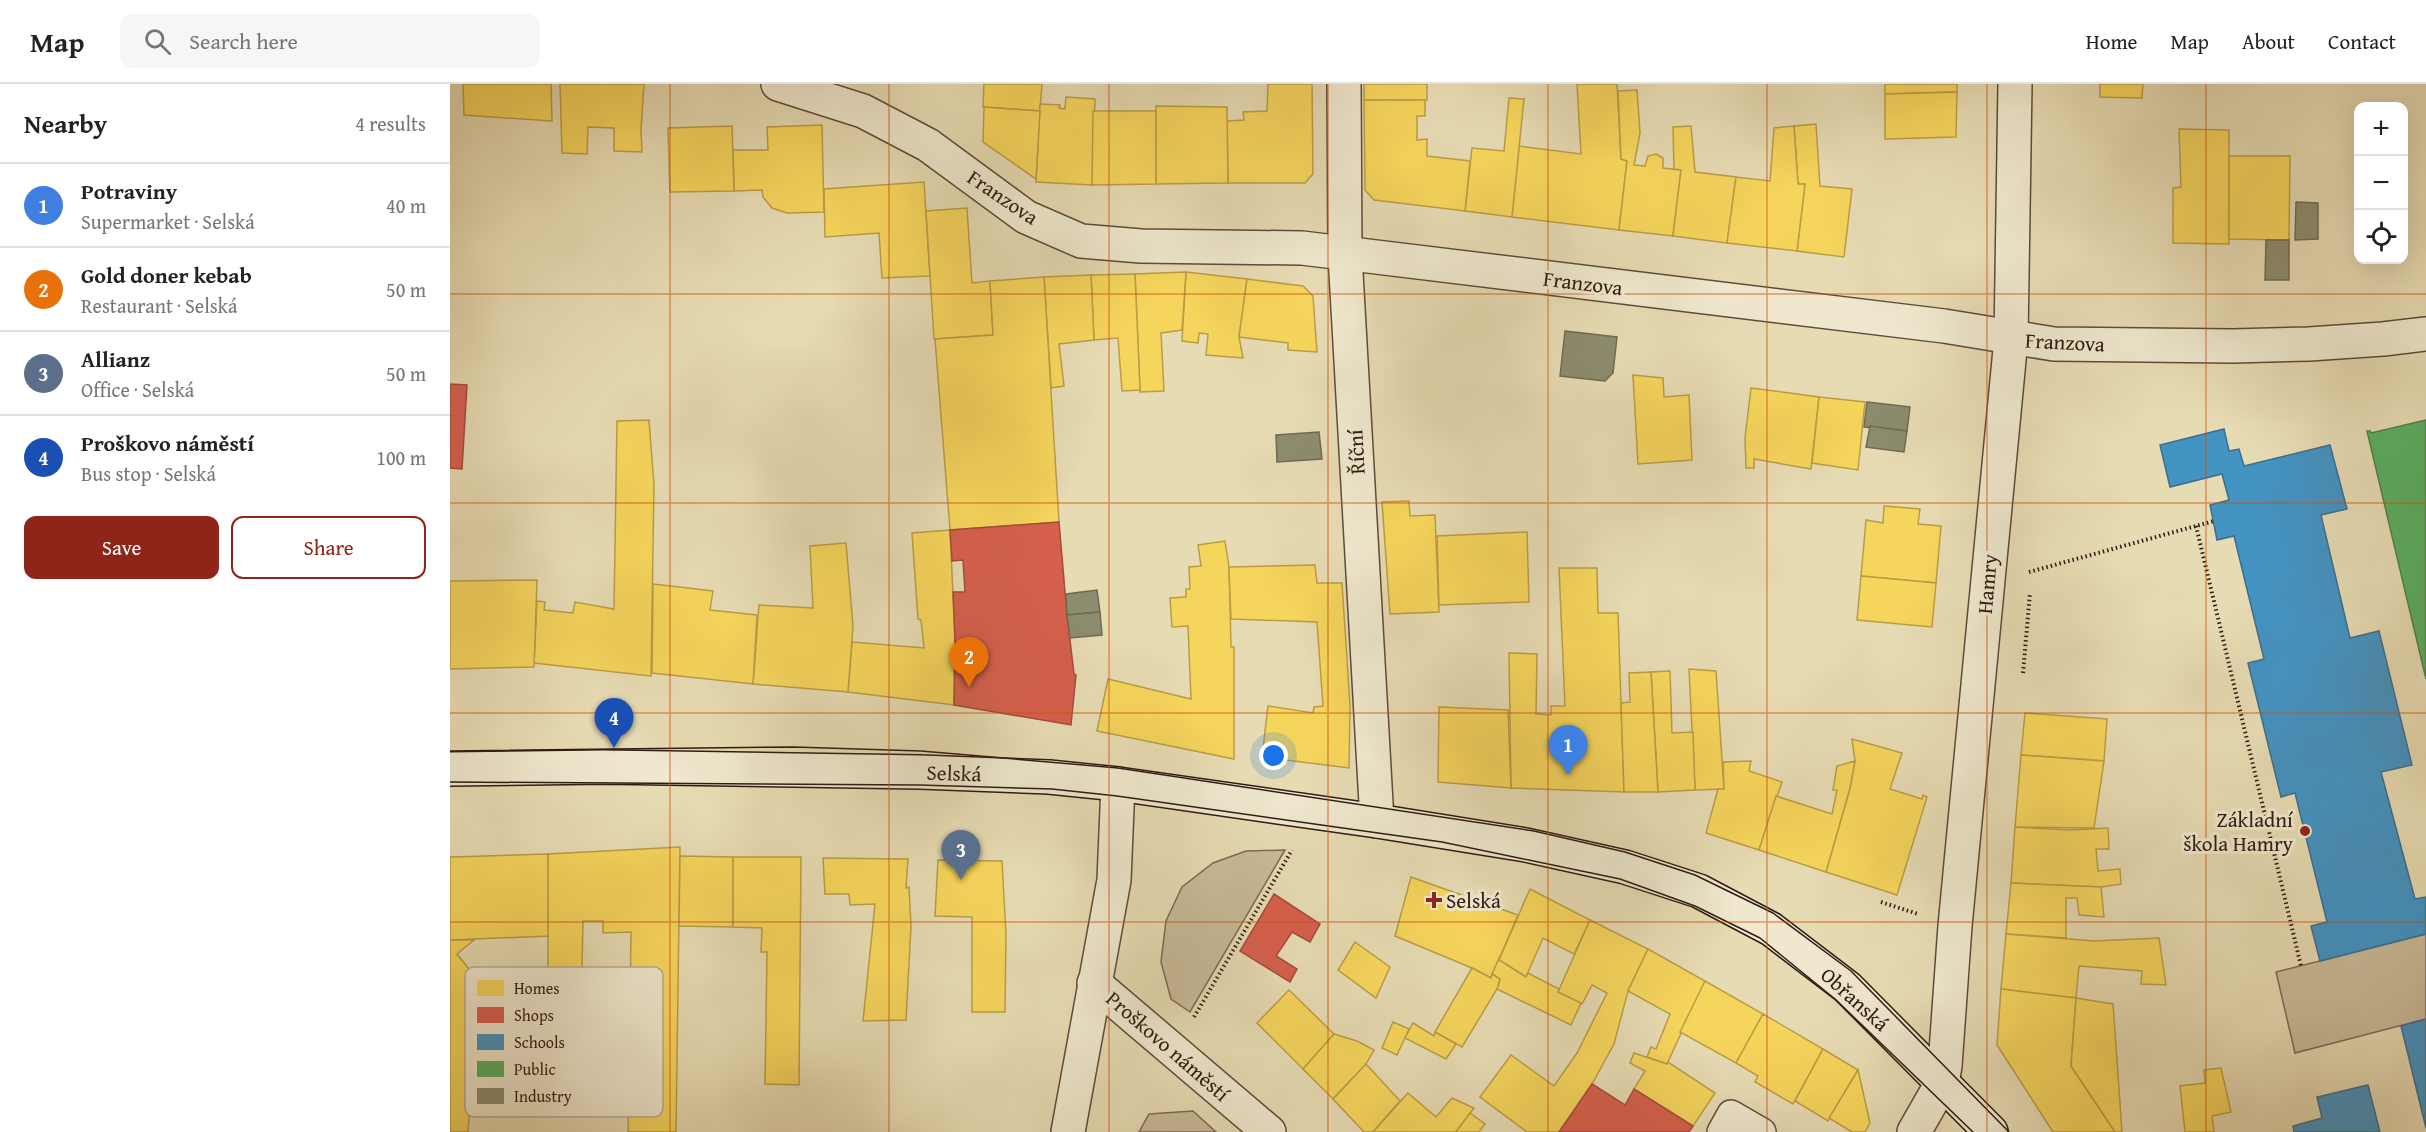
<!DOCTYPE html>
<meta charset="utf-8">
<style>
:root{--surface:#fff;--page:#f6f6f6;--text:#222;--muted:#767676;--line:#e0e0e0;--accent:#8f2418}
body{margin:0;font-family:"Gentium Book Plus",serif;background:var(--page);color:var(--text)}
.controls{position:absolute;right:18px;top:18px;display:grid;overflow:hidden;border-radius:12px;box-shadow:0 6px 24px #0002}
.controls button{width:54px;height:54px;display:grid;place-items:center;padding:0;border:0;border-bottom:2px solid var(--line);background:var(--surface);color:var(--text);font:30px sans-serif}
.you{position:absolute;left:824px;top:672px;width:21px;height:21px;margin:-15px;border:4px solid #fff;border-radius:50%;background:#1a73e8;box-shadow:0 0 0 9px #1a73e833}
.badge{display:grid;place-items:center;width:39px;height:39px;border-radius:50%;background:var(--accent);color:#fff;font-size:20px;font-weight:700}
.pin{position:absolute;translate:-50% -50px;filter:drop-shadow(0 2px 3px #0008)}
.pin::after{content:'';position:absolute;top:32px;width:21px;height:18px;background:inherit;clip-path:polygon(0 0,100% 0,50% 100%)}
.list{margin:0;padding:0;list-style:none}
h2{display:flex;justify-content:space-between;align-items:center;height:78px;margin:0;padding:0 24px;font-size:26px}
h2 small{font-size:20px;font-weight:400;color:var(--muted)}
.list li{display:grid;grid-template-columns:39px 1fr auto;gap:18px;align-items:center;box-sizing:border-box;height:84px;padding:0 24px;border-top:2px solid var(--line)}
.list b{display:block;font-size:22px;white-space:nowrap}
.list p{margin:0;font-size:20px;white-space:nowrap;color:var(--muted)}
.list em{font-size:20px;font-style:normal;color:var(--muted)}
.actions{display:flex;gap:12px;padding:18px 24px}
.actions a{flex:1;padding:14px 0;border:2px solid var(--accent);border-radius:12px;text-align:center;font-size:21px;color:var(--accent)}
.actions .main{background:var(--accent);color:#fff}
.icon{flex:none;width:33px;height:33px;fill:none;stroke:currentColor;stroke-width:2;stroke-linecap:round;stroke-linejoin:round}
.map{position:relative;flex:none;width:1976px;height:1048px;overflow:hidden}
header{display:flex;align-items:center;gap:36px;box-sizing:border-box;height:84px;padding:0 30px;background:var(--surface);border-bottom:2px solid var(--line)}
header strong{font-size:28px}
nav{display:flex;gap:33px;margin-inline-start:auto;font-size:21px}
.search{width:420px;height:54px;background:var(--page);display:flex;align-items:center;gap:15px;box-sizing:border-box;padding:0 21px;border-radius:12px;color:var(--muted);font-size:22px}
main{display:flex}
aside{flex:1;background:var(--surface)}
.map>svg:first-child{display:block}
.green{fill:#c8ba98;stroke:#7c6a56;stroke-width:1.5}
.homes{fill:#f6d55c;stroke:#ba9d46;stroke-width:1.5}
.shops{fill:#d6604d;stroke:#a44b3c;stroke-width:1.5}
.schools{fill:#4393c3;stroke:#3d6f8e;stroke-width:1.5}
.public{fill:#5aae61;stroke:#4d824a;stroke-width:1.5}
.industry{fill:#8c8c6e;stroke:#706a53;stroke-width:1.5}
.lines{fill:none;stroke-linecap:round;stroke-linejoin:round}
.lane-casing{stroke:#5d4b3b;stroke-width:30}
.street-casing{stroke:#5d4b3b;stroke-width:36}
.secondary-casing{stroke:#2f1b13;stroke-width:36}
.path{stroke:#2f1b13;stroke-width:4;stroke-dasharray:1.5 3;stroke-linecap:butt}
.lane{stroke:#efe8ce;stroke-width:27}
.street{stroke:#efe8ce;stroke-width:33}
.secondary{stroke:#efe8ce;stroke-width:33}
.tram{stroke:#2f1b13;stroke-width:1.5}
.grid{fill:none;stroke:#cc500d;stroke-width:1.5;stroke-opacity:0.55}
.poi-dot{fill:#8f2418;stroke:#efe8ce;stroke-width:2}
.labels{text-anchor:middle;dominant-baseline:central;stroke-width:6;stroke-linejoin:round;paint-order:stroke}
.street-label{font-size:21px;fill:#2f1b13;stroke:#efe8ce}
.poi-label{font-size:21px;fill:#2f1b13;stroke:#efe8ce;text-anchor:end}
.key{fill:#efe8ce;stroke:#b5aa96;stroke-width:1.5}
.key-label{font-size:16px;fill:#2f1b13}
</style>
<header>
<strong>Map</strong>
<div class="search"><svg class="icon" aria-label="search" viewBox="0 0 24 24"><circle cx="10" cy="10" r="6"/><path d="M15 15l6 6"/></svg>Search here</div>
<nav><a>Home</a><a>Map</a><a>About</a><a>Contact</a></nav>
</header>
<main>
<aside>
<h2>Nearby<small>4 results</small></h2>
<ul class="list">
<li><span class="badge" style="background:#3f7fe0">1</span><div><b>Potraviny</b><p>Supermarket · Selská</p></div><em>40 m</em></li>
<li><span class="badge" style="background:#e8710a">2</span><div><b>Gold doner kebab</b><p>Restaurant · Selská</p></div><em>50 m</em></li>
<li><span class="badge" style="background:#5c6f8a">3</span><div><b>Allianz</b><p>Office · Selská</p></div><em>50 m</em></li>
<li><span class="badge" style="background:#1a4fb4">4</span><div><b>Proškovo náměstí</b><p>Bus stop · Selská</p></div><em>100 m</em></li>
</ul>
<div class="actions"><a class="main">Save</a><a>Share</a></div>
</aside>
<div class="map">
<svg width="1976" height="1048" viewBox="0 0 1976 1048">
<rect width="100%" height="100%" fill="#e7dbb3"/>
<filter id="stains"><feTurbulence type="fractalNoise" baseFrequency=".00333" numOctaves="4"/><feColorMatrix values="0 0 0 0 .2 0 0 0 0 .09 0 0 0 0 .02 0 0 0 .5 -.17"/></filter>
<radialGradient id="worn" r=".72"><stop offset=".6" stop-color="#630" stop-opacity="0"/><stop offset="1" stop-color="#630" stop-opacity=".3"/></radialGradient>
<!-- green -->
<g class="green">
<path d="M835,766l-95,162 -19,-13 -10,-37 5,-41 16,-34 31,-24 33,-12z"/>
<path d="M1976,850v85l-131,34 -19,-81z"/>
<path d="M743,1027l23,21h-77l10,-18z"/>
</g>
<!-- homes -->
<g class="homes">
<path d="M13,0h88l1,37 -88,-6z"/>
<path d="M110,0h84l-3,46 1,22 -28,-1v-23l-26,-1 -1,27 -25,-1z"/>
<path d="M534,0h58l-2,27 -57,-4z"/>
<path d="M818,0h44l1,90 -8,9h-77l-1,-62 17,-1 -1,-8 24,-1z"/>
<rect x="914" y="0" width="63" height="16"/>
<path d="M1127,0h40l4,75 6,2 -8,69 -107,-13 7,-71 62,8z"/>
<path d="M1435,0h72v8l-72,2z"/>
<path d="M1650,0h43l-1,14 -42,-1z"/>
<path d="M1187,6l3,43 -6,32 11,1 3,-10 8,-2 7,4v10l18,2 -8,66 -54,-6 8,-69 -6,-2 -3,-68z"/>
<path d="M1507,8l-1,45 -71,2v-45z"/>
<path d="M616,13l29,2 -3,86 -56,-3 4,-78 20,1 -1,3 6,1z"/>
<path d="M1059,14l15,1 -12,118 -47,-6 7,-63 32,3z"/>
<path d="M914,16h61v16h-8v24l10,-1v17l43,5 -5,50 -91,-11 -9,-10z"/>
<path d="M706,22l71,1 1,76 -72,1z"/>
<path d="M534,23l56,4 -4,68 -53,-37z"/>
<path d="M643,27h63v73l-64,1z"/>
<path d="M1366,40l4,62 32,3 -8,68 -47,-6 8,-67h-7l-4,-58z"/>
<path d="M372,41l2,87 -37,1 -15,-5 -9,-11 -1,-7 -28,1 -1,-41h35l-1,-23z"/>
<path d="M282,42l2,65 -64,1 -2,-64z"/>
<path d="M1241,42l4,46 41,5 -9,66 -54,-7 8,-66 -7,-1 -1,-42z"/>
<path d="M1344,42l4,58h7l-8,67 -70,-8 9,-66 34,4 4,-53z"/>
<path d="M1729,45l50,1v114l-56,-1v-55l8,-1z"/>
<path d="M1779,72h61l-1,84 -60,-1z"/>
<path d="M474,98l6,94 -48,2 -3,-45 -54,4 -1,-48z"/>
<path d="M517,124l5,75 18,-2 3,54 -59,4 -8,-128z"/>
<path d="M736,188l61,7 -8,58 4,21 -37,-3 2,-21 -9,-1 -1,10 -16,-2z"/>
<path d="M736,188l-4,58 -21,3 3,58 -24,1 -5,-118z"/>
<path d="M685,190l5,116 -18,1 -4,-53 -24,2 -3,-65z"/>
<path d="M641,191l3,65 -35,4 5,42 -13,2 -7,-111z"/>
<path d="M594,193l15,245 -109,8 -15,-191 58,-4 -3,-54z"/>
<path d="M797,195l56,7 10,10 4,56 -29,-2v-7l-49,-6z"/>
<path d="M1183,291l30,3 1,19 25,-2 3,65 -54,4z"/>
<path d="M1301,304l68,9 -8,72 -57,-10v9h-8l-1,-30z"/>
<path d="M1369,313l46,5 -7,68 -46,-7z"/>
<path d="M199,336l5,65 -3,191 -117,-13 3,-62 8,1 -1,8 29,3 2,-11 39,7 3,-188z"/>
<path d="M959,417l1,15 25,-1 4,97 -49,2 -8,-112z"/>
<path d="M1434,422l36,3 -2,15 23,2 -5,57 -75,-7 5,-56 17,3z"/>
<path d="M500,446l5,110 -1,65 -106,-13 4,-50 72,6 -3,-28 -3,-1 -6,-86z"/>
<path d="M1077,448l2,70 -90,3 -2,-69z"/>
<path d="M775,457l4,26 2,80h3v112l-137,-28 11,-52 83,20 -3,-73 -16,1 -2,-29 16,-1v-8h4l-1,-22 12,-1 -3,-21z"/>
<path d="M396,459l7,83 -5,66 -95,-8 6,-79 54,3 -3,-62z"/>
<path d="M865,481l2,18h25l8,122 -1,63 -87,-11 6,-51 45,7 1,-6 9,-1 -6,-84 -86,-3 -2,-52z"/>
<path d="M1109,484h38l1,45h20l6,179 -113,-4 -2,-135 28,1 -1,60 15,1v-9h14z"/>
<path d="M1411,492l75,7 -4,44 -75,-7z"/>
<path d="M87,496l-3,87 -84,2v-88z"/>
<path d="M203,500l60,7 -3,19 47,5 -4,69 -101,-11z"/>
<path d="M1239,585l27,2 8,118 -29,1z"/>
<path d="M1220,587l2,62 21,-1 2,58 -37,2 -7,-120z"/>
<path d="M1201,588l7,120h-34l-3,-89 9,-1 -1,-29z"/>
<path d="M989,623l69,3 3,78 -73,-6z"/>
<path d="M1575,629l82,6 -3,42 -83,-6z"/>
<path d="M1402,655l50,14 -12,36 32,10 1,-4 4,2 -30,98 -71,-23 24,-84 5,-27z"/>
<path d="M1571,671l83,6 -10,67 -79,-1z"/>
<path d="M1301,677l-2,10 33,11 -23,68 -53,-17 12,-44h6l-1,-27z"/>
<path d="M1405,677l-5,27 -24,84 -67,-22 17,-54 56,18 5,-24h-4l4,-24z"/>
<path d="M1565,743l55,3 38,-2 1,21h-13l2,22 22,-2 1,15 -20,3 -90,-4z"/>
<path d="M230,763l-4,285h-48l3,-200 -28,1v-12h-20l-1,48 -34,1v-116z"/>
<path d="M98,770v82l-98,4v-83z"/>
<path d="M230,772l53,1v70l-54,-1z"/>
<path d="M283,773h68l-2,228 -34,-1 2,-132h-6l1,-24 -29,-1z"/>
<path d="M373,774l85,1 -2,29 3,-1 2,39 -5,94 -43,1 12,-117 -25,1 -1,-11h-24z"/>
<path d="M488,776l64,1 4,73 -1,78h-33v-95l-37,-1z"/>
<path d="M961,793l107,38 -27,63 -19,-10 -77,-32z"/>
<path d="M1561,799l90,4 3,30 -25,-2 -2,-17h-11v40l-60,-4z"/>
<path d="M1080,805l60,31 -16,34 -31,-16 -17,39 -27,-17z"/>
<path d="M1140,836l58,29 -20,42 -14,53 -22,40 -33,48h-32l-47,-35 31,-42 43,31 23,-33 30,-60 -15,-8 -10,19 -24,-12z"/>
<path d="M1556,850l88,7 65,-3 7,47 -25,-1 1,-13 -63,-5 -3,32 -75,-9z"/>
<path d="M0,856h24l-17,14 20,25 -3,40 70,4 -7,84 -67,-3 -2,28h-18z"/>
<path d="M905,858l35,25 -14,31 -38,-28z"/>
<path d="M1198,865l57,32 -38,83 -20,-7 4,-10 5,2 14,-35 -42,-23z"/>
<path d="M1050,872l-1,4 27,17 2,-4 31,16 -1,3 23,11 -10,22 -74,-36 3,-10 -8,-5z"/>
<path d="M1022,884l19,10 1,-4 8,5 -3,10 -35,58 -27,-15z"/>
<path d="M1255,897l58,33 -27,49 -56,-31z"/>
<path d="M1551,905l75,9 -5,68 44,66h-62l-56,-87z"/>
<path d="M839,906l45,44 -31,35 -46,-46z"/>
<path d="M1626,914l37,6 9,128h-7l-44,-66z"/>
<path d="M1313,930l60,35 -30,55 -38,-22 3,-6 -22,-13z"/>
<path d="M943,938l16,7 -12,26 -15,-7z"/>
<path d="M963,939l21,13 1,-4 21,12 -10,15 -41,-21z"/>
<path d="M884,950l23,7 17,9 -8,14 -33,35 -30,-30z"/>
<path d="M1373,965l35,21 -30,51 -33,-20z"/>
<path d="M1184,969l33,11 1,-2 47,31 -22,33 -59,-37 11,-18 -15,-8z"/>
<path d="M916,980l34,37 -27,31h-9l-31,-33z"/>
<path d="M1771,984l10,44 -19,4 2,16h-29l-5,-46 25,-3 -1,-13z"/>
<path d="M1408,986l12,53 -5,9h-13l-23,-14z"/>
<path d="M958,1009l28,24 16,-19 22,10 -18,24h-83z"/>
<path d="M1020,1029l15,11 -6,8h-23z"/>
</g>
<!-- shops -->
<g class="shops">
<path d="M0,300l17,1 -5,84 -12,-1z"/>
<path d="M609,438l8,93 7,59 2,1 -5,50 -117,-20 1,-65 -2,-48h12l-2,-32 -11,1 -2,-31z"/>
<path d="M824,810l46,30 -10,18 -18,-10 -16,24 21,13 -7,13 -50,-31z"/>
<path d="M1142,1000l33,21 9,-16 59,37 -4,6h-130z"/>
</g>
<!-- schools -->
<g class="schools">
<path d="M1774,345l5,22 10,-2 5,17 86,-21 17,64 -26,6 29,123 29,-7 33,134 -31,7 34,127 11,-2v37l-106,27 -9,-35 16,-4 -32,-129 -14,4 -33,-134 16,-4 -30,-123 -17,4 -7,-35 19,-5 -7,-26 -52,13 -10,-42z"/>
<path d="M1976,935v109l-25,-102z"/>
<path d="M1918,1001l12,47h-86l-1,-6 29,-8 -5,-21z"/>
</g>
<!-- public -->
<path class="public" d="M1976,336v259l-59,-248h3l1,2z"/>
<!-- industry -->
<g class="industry">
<path d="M1846,118l22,1v36l-23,1z"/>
<path d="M1816,156h23v40h-24z"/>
<path d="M1115,247l52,6 -4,36 -8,8 -45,-5z"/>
<path d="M1417,318l43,5 -3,24 -43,-4z"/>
<path d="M1420,342l37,5 -3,21 -38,-5z"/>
<path d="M869,348l3,27 -45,3 -1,-27z"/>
<path d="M647,506l3,22 -33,3 -1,-21z"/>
<path d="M650,528l2,23 -32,3 -3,-23z"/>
</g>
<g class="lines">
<defs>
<path id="lane" d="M1271,1048l10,-18 31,18"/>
<g id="street">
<path d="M328,0l85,27 65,34 98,72 55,24 60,5 161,2 642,78 110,18 179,2 76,-2 74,-5 43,-5"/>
<path d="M894,0l1,171 32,566"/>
<path d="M644,899l175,149"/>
<path d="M618,1048l46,-252 4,-96"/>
<path d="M1464,1048l28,-49 3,-17 10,-140 56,-587 4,-255"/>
</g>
<path id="secondary" d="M0,685l154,-2 316,5 129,5 69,7 259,37 149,24 99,22 74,24 72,38 76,58 144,145"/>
</defs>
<!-- lane casing -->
<use href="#lane" class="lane-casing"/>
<!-- street casing -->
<use href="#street" class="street-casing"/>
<!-- secondary casing -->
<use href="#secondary" class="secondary-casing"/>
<!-- path -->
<g class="path">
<path d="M1746,442l105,440"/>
<path d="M1579,488l185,-51"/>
<path d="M1573,589l7,-80"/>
<path d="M1431,818l37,12"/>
<path d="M744,933l98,-167"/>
</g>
<!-- lane -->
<use href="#lane" class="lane"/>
<!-- street -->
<use href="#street" class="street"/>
<!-- secondary -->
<use href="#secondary" class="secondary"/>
<!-- tram -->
<g class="tram">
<path d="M0,667l344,-4 127,4 197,17 416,63 91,21 70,23 78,38 78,58 158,161"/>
<path d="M0,698l469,3 133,4 65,7 325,46 178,37 75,27 65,32 75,61 138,133"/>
</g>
</g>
<!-- grid -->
<path class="grid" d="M220,0v1048M439,0v1048M659,0v1048M878,0v1048M1098,0v1048M1317,0v1048M1537,0v1048M1756,0v1048M0,210h1976M0,419h1976M0,629h1976M0,838h1976"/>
<!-- markers -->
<g class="poi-dot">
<circle cx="1855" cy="747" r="6"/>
<path d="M981 807h6v6h6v6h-6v6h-6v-6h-6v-6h6z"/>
</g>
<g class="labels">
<!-- street labels -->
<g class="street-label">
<text transform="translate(553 113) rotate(34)">Franzova</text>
<text transform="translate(1133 199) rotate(7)">Franzova</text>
<text transform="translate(1615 258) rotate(3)">Franzova</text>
<text transform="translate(906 368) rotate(-93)">Říční</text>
<text transform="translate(1537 500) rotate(-85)">Hamry</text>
<text transform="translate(504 689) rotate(2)">Selská</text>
<text transform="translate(1405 915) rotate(42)">Obřanská</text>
<text transform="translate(718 962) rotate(41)">Proškovo náměstí</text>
</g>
<!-- poi labels -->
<g class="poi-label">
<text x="1843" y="735">Základní<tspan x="1843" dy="24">škola Hamry</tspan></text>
<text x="996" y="816" text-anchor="start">Selská</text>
</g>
</g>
<!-- legend -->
<rect x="15" y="883" width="198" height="150" rx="9" class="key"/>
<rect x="27" y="896" width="27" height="16" fill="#f6d55c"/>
<rect x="27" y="923" width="27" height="16" fill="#d6604d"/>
<rect x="27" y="950" width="27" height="16" fill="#4393c3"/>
<rect x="27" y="977" width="27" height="16" fill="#5aae61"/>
<rect x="27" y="1004" width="27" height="16" fill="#8c8c6e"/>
<g class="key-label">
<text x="64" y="910">Homes</text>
<text x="64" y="937">Shops</text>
<text x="64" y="964">Schools</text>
<text x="64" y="991">Public</text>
<text x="64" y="1018">Industry</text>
</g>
<rect width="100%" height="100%" filter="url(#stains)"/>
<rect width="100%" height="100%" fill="url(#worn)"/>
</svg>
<div class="controls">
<button>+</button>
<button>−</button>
<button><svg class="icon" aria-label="locate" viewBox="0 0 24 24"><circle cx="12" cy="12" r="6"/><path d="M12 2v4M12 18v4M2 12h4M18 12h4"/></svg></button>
</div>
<div class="you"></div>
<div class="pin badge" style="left:1118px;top:691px;background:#3f7fe0">1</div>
<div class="pin badge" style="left:519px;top:603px;background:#e8710a">2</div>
<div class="pin badge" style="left:511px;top:796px;background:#5c6f8a">3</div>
<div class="pin badge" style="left:164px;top:664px;background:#1a4fb4">4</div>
</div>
</main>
